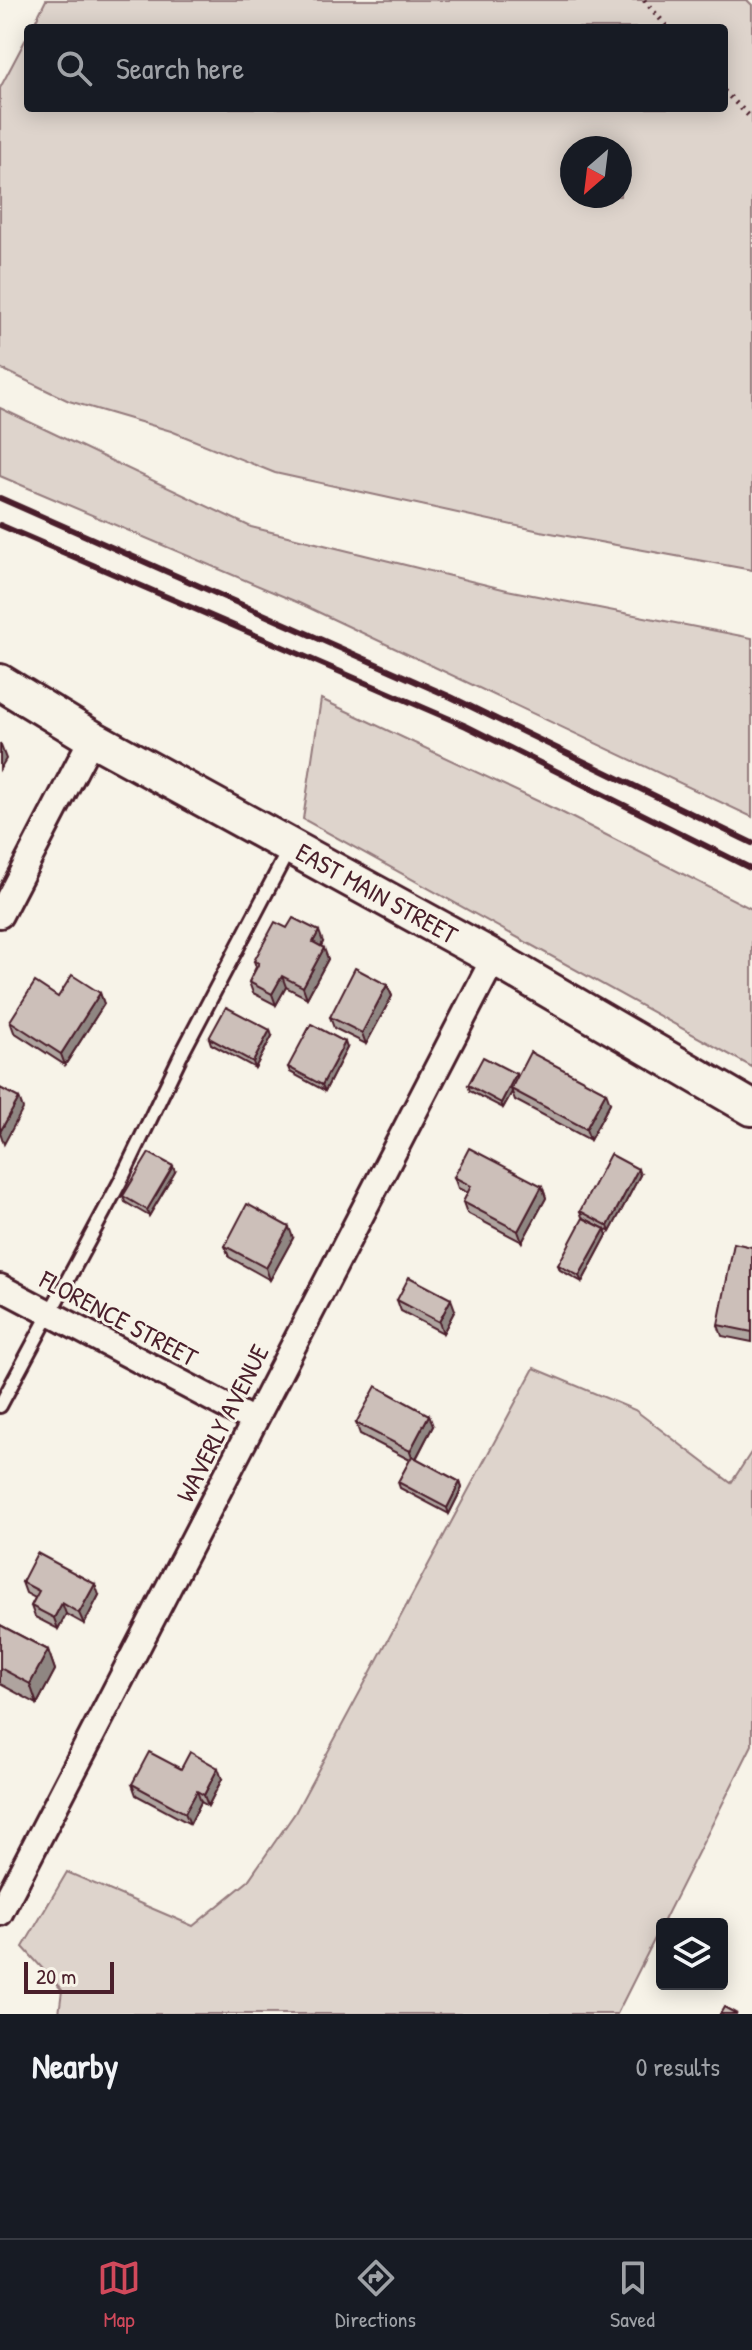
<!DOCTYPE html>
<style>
:root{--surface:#171b24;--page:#20242c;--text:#f1f3f6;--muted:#9ea1a6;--line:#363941;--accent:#d1495b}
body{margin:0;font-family:"Patrick Hand",sans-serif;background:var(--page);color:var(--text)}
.controls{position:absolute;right:24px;bottom:24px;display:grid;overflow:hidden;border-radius:8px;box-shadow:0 4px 20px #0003}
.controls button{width:72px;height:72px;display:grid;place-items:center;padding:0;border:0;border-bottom:2px solid var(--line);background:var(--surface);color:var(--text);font:40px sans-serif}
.compass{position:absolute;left:560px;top:136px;width:72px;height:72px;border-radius:50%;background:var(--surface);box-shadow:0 4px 20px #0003;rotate:208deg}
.scale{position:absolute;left:24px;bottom:20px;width:90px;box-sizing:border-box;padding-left:8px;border:4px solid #4a1f2b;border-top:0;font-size:22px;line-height:28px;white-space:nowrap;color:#4a1f2b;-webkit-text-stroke:6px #f7f3e8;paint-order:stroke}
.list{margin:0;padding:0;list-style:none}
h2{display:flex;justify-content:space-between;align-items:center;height:104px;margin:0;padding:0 32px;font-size:34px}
h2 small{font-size:26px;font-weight:400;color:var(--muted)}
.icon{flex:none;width:44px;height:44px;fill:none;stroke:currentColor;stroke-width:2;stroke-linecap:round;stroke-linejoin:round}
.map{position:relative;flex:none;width:752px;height:2014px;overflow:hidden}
.search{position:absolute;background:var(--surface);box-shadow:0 4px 20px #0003;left:24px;right:24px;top:24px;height:88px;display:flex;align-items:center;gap:20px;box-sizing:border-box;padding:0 28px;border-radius:8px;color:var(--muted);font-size:30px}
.sheet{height:224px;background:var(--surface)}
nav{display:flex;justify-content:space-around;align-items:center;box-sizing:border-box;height:112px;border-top:2px solid var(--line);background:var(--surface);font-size:22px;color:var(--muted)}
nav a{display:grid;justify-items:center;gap:4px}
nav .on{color:var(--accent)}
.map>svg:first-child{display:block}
.green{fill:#ded4cc;stroke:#947a7c;stroke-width:2;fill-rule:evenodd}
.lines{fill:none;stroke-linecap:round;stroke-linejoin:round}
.lane-casing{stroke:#4a1f2b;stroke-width:18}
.street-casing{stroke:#4a1f2b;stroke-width:30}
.secondary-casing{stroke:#4a1f2b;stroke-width:40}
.path{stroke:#4a1f2b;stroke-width:5;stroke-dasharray:2 6;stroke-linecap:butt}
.lane{stroke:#f7f3e8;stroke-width:12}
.street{stroke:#f7f3e8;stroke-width:24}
.secondary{stroke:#f7f3e8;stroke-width:34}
.rail{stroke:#4a1f2b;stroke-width:6}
.wall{fill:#afa49f;stroke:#4a1f2b;stroke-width:2}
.shaded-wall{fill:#8f8682;stroke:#4a1f2b;stroke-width:2}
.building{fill:#ccbfb9;stroke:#4a1f2b;stroke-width:2}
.labels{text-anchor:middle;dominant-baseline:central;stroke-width:6;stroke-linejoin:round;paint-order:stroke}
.street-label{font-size:26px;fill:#4a1f2b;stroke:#f7f3e8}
</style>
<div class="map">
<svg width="752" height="2014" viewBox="0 0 752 2014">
<rect width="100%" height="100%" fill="#f7f3e8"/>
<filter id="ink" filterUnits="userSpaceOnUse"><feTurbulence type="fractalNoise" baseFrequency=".0125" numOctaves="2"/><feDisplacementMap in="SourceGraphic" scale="16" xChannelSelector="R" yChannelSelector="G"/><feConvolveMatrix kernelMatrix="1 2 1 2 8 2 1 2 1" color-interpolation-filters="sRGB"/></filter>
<g filter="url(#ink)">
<!-- green -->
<g class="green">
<path d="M46,0h701l5,5v565l-212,-39 -265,-58 -104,-42 -102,-30 -69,-33v-280l28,-53v73h696v-80h-692zM620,148v48h-48v-48z"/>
<path d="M0,408l251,119 256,63 245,48v179l-453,-214 -299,-127z"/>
<path d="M321,699l240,113 191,97v158l-449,-248z"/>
<path d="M534,1368l101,42 96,73 21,-32v294l-135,269h-558l3,-24 -39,-43 44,-75 126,54 54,-44 48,-69z"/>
</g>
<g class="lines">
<defs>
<path id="lane" d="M0,1406l120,-224 60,-125 109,-208"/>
<g id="street">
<path d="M0,915l92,-177"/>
<path d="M0,1287l254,134"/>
<path d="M0,1913l494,-955"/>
</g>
<path id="secondary" d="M0,682l92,56 402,220 258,150"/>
</defs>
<!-- lane casing -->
<use href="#lane" class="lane-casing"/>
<!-- street casing -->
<use href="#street" class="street-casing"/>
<!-- secondary casing -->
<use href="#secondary" class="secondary-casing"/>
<!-- path -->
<g class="path">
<path d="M644,0l24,28"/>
<path d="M724,91l28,28"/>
</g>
<!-- lane -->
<use href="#lane" class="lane"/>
<!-- street -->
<use href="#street" class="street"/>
<!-- secondary -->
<use href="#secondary" class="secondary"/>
<!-- rail -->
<g class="rail">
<path d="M0,498l451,199 301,146"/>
<path d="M0,525l466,201 286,143"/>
</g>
</g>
<!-- wall -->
<g class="wall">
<path d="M287,928l36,14 -2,4 7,13 -21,39 -21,-11 -10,18 -23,-12 -4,-11 7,-15 -2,-6z"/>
<path d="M387,985l5,11 -26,48 -32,-16 -4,-11z"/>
<path d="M100,993l4,11 -39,61 -51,-33 -4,-11 48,-24z"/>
<path d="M272,1036l-17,32 -44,-24 -2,-6z"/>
<path d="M347,1048l-22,43 -35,-19 -2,-5z"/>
<path d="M516,1074l1,2 93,27 -20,37 -75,-40 -3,-8 -9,16 -33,-17 -2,-6z"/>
<path d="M175,1172l-26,44 -24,-14 -2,-6z"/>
<path d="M640,1175l-30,57 -28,-15 -2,-6z"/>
<path d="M454,1177l88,9 4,12 -24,44 -55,-29 -4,-11 5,-9 -10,-5z"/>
<path d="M607,1235l-25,47 -22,-12 -2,-5z"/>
<path d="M293,1238l-23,42 -41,-23 -4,-11z"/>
<path d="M752,1247v95l-30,-6 -4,-11z"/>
<path d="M397,1300l58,10 -12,23 -42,-22z"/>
<path d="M356,1423l77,3 -17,33 44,23 2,6 -13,26 -49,-26 -2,-6 12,-22 -50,-26z"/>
<path d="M22,1582l77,13 -15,29 -18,-10 -8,15 -23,-12 -4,-11 4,-8 -9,-5z"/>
<path d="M0,1625l48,25 7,20 -18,34 -37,-20z"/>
<path d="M181,1769l41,10 -14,27 -7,-4 -11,22 -54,-29 -4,-11z"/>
</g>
<!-- shaded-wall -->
<g class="shaded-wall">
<path d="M0,743l6,16 -6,10z"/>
<path d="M319,931l4,11 -6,11 -4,-11z"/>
<path d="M324,948l4,11 -21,39 -4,-11z"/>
<path d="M282,976l4,11 -10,18 -4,-11z"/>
<path d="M387,985l5,11 -26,48 -4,-11z"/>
<path d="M100,993l4,11 -39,61 -4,-11z"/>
<path d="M270,1030l2,6 -17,32 -2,-6z"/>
<path d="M345,1042l2,6 -22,43 -3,-6z"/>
<path d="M516,1074l2,6 -7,9 1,3 -9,16 -2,-5z"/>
<path d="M606,1092l4,11 -20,37 -4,-11z"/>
<path d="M19,1098l4,11 -19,35 -4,-12z"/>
<path d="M173,1166l2,6 -26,44 -2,-6z"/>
<path d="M638,1169l2,6 -30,57 -2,-6z"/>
<path d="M542,1186l4,12 -24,44 -4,-11z"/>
<path d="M289,1227l4,11 -23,42 -4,-12z"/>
<path d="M605,1229l2,6 -25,47 -3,-6z"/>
<path d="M451,1299l4,11 -12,23 -4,-11z"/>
<path d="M429,1415l4,11 -19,36 -4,-11z"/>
<path d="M460,1482l2,6 -13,26 -2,-6z"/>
<path d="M95,1584l4,11 -15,29 -5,-11z"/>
<path d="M62,1603l4,11 -8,15 -4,-11z"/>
<path d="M48,1650l7,20 -18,34 -7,-20z"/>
<path d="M218,1768l4,11 -14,27 -4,-11z"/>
<path d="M197,1791l4,11 -11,22 -5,-11z"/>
</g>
<!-- building -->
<g class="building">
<path d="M293,918l26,13 -6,11 11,6 -21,39 -21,-11 -10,18 -23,-12 10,-19 -5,-2 21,-39 12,6z"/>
<path d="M355,968l32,17 -25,48 -32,-16z"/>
<path d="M72,975l28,18 -39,61 -51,-33 25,-39 23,15z"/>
<path d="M226,1007l44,23 -17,32 -44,-24z"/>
<path d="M311,1024l34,18 -23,43 -34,-18z"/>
<path d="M530,1052l76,40 -20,37 -75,-40z"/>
<path d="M483,1057l33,17 -15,29 -33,-18z"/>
<path d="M0,1088l19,10 -19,34z"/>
<path d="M469,1148l73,38 -24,45 -55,-29 8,-16 -17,-9z"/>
<path d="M149,1153l24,13 -26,44 -24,-14z"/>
<path d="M610,1154l28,15 -30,57 -28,-15z"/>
<path d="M247,1204l42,23 -23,41 -41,-22z"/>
<path d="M583,1218l22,11 -26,47 -21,-11z"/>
<path d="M734,1243l18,4v85l-34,-7z"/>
<path d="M409,1277l42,22 -12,23 -42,-22z"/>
<path d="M376,1386l53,29 -19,36 -54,-28z"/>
<path d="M412,1456l48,26 -13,26 -49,-26z"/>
<path d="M37,1553l58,31 -16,29 -17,-10 -8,15 -23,-12 8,-15 -17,-9z"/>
<path d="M0,1625l48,25 -18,34 -30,-16z"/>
<path d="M149,1752l32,17 9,-17 28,16 -14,27 -7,-4 -12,22 -53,-29z"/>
<path d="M724,2007l13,7h-17z"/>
</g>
</g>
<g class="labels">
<!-- street labels -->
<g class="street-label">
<text transform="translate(377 893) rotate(29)">EAST MAIN STREET</text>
<text transform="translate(119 1318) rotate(28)">FLORENCE STREET</text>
<text transform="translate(222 1423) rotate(-63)">WAVERLY AVENUE</text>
</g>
</g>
</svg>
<div class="controls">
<button><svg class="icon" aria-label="layers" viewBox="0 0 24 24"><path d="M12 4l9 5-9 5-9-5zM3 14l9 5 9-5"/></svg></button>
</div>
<svg class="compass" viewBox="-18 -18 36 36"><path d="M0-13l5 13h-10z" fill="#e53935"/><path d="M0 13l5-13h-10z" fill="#9ea1a6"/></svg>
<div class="scale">20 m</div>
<div class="search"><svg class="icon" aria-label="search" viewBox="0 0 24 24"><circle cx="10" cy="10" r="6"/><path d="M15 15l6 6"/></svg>Search here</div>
</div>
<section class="sheet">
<h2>Nearby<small>0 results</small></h2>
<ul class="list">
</ul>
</section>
<nav>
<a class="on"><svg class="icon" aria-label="map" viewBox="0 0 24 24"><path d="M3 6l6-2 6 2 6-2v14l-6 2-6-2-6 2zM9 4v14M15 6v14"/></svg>Map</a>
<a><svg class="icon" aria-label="directions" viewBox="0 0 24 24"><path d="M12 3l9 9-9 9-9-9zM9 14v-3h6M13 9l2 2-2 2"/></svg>Directions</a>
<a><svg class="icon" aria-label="saved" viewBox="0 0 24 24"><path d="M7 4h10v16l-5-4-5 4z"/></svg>Saved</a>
</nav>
